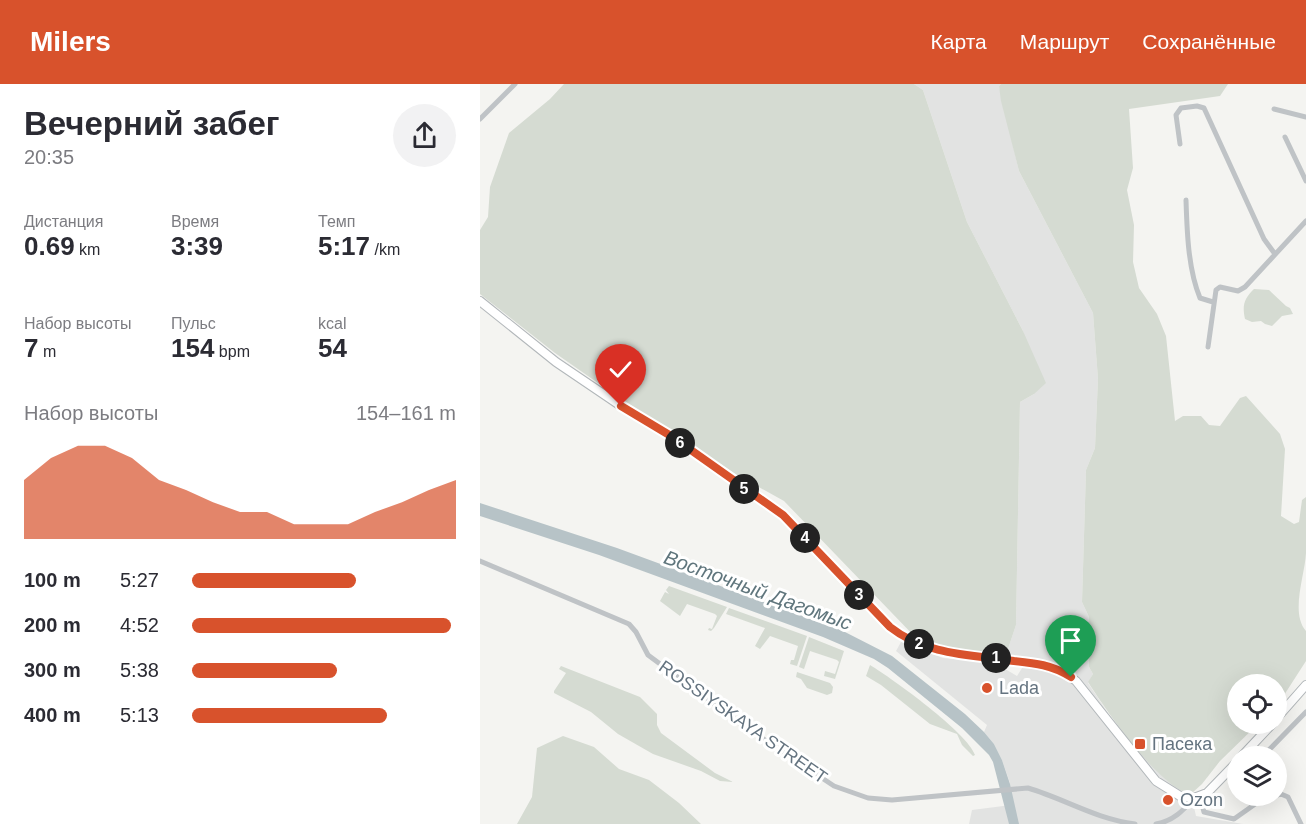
<!DOCTYPE html>
<html lang="ru">
<head>
<meta charset="utf-8">
<style>
	body { margin:0; font-family:Arial,sans-serif; background:#f2f2f3; color:#2b2b33; height:100vh; display:flex; flex-direction:column; font-size:22px; white-space:nowrap }
	* { box-sizing:border-box; margin:0 }
	p { font-size:20px; color:#7c7c81 }
	.icon { flex:none; width:33px; height:33px; fill:none; stroke:currentColor; stroke-width:2; stroke-linecap:round; stroke-linejoin:round }
	.map { position:relative; flex:1; overflow:hidden }
	.drawer { display:flex; flex-direction:column; background:#fff; width:480px }
	.drawer>* { flex:none }
	.buttons { position:absolute; left:747px; top:590px; display:grid; gap:12px }
	.buttons a { display:grid; place-items:center; width:60px; height:60px; border-radius:50%; background:#fff; box-shadow:0 6px 24px #0002; font-size:30px }
	.pin { position:absolute; display:grid; place-items:center; width:51px; height:51px; color:#fff; margin:-62px -26px; border-radius:50% 50% 50% 0; rotate:-45deg; box-shadow:0 0 6px #0007 }
	.pin .icon { rotate:45deg }
	.km { position:absolute; width:30px; height:30px; margin:-15px; border-radius:50%; background:#222; color:#fff; font-size:16px; line-height:30px; text-align:center }
	.round { display:grid; place-items:center; flex:none; width:63px; height:63px; border-radius:32px; background:#f2f2f3 }
	.head { display:flex; align-items:center; justify-content:space-between; height:102px; padding:0 24px }
	h1 { font-size:33px; font-weight:800; line-height:45px }
	.stats { display:grid; grid-template-columns:repeat(3,1fr); gap:9px; height:102px; padding:6px 24px }
	.stats div { display:grid; align-content:center }
	.stats b { font-size:26px; font-weight:800 }
	.stats small { font-size:16px; font-weight:400 }
	.stats p { font-size:16px }
	.chart { height:168px; padding:12px 24px }
	.chart p { display:flex; justify-content:space-between }
	.chart svg { width:100%; height:108px; margin-top:6px; fill:#d8522c; opacity:.7 }
	ul { padding:0 24px; list-style:none; font-size:20px }
	li { display:grid; grid-template-columns:96px 72px 1fr; align-items:center; height:45px }
	li i { height:15px; border-radius:8px; background:#d8522c }
	header { display:flex; align-items:center; gap:36px; box-sizing:border-box; height:84px; padding:0 30px; background:#d8522c; color:#fff }
	header strong { font-size:28px }
	nav { display:flex; gap:33px; margin-inline-start:auto; font-size:21px }
	main { display:flex; flex:1; min-height:0 }
	.map>svg:first-child { display:block }
</style>
</head>
<body>
<header>
<strong>Milers</strong>
<nav><a>Карта</a><a>Маршрут</a><a>Сохранённые</a></nav>
</header>
<main>
<section class="drawer">
<div class="head"><div><h1>Вечерний забег</h1><p>20:35</p></div><a class="round"><svg class="icon" aria-label="share" viewBox="0 0 24 24"><path d="M12 15V3M7 8l5-5 5 5M5 13v7h14v-7"/></svg></a></div>
<div class="stats">
<div><p>Дистанция</p><b>0.69<small> km</small></b></div>
<div><p>Время</p><b>3:39</b></div>
<div><p>Темп</p><b>5:17<small> /km</small></b></div>
</div>
<div class="stats">
<div><p>Набор высоты</p><b>7<small> m</small></b></div>
<div><p>Пульс</p><b>154<small> bpm</small></b></div>
<div><p>kcal</p><b>54</b></div>
</div>
<div class="chart"><p><span>Набор высоты</span>154–161 m</p>
<svg viewBox="0 0 160 44" preserveAspectRatio="none"><path d="M0 44V20L10 11L20 6L30 6L40 11L50 20L60 24L70 29L80 33L90 33L100 38L110 38L120 38L130 33L140 29L150 24L160 20V44z"/></svg>
</div>
<ul>
<li><b>100 m</b>5:27<i style="width:62%"></i></li>
<li><b>200 m</b>4:52<i style="width:98%"></i></li>
<li><b>300 m</b>5:38<i style="width:55%"></i></li>
<li><b>400 m</b>5:13<i style="width:74%"></i></li>
</ul>
</section>
<div class="map">
<svg width="826" height="740" viewBox="0 0 826 740">
	<rect width="100%" height="100%" fill="#f4f4f1"/>
	<path fill="#e2e3e2" d="M434 0H521L519 2 539 87 613 229 618 295 615 364 606 386 602 518 609 533V583L613 590 608 599 632 635 672 681 689 698 707 710H711L716 732 763 740H489L492 726 531 721 530 699 522 676 514 660 504 648 507 641 416 567 421 558 463 574 515 579 537 592 544 581 526 571 536 541 540 318 554 310 543 247 487 138 443 6Z"/>
	<path fill="#d5dbd2" d="M84 0H434L443 6 487 138 543 247 566 299 554 310 540 318 536 541 526 571 465 565 437 555 304 417 257 391 138 313 75 269 0 210V146L8 133 10 103 29 49 70 15Z
		M521 0H748L740 12 649 25 653 84 647 106 654 141 653 178 659 204 677 230 686 252 695 337 703 332H721L729 341 740 342 760 314 766 312 800 350 805 365 801 432 814 440 819 438 822 416 826 413C826 432 826 451 826 469 825 491 810 529 826 547V577L797 622 796 600H758V639H779L740 677 722 700 711 710C680 705 625 625 608 598L613 590 609 583V533L602 518 606 386 615 364 618 295 613 229 539 87 521 17 519 2Z
		M774 205 789 206 806 222 810 224 813 230 802 232 792 242 785 240 781 237 772 238 765 235C762 221 764 215 774 205Z
		M189 502 247 523 234 544 231 547 228 546 229 544 232 545 237 532 235 530 207 520 200 532 180 517 185 508 189 510 186 506Z
		M249 524 327 552 317 582 310 580 311 576H314L318 562 290 552 280 565 275 562 285 544 246 530Z
		M329 553 364 567 355 595 344 592 345 587 355 590 359 578 357 576 330 567 324 585 319 583Z
		M390 581C413 595 488 649 495 671L493 672 482 661 477 650 450 640 401 601 386 592Z
		M81 582 160 613 177 630V641L181 649 235 689 253 698 240 697 221 687 173 670 138 650 111 628 74 609V607L86 589 79 585Z
		M317 588 350 599 353 603 352 609 347 611 327 604 321 595 316 593Z
		M83 652 114 663 139 685 169 696 199 719 221 740H37L52 713 57 664Z"/>
	<path fill="#b7c3c7" d="M0 419 137 464 363 547 412 572 485 630 504 648 514 660 522 676 530 700 539 740H529L513 678 509 671 482 644 408 584 394 575 343 553 119 471 0 432Z"/>
	<g fill="none" stroke-linecap="round" stroke-linejoin="round">
		<defs>
			<path id="secondary" d="M0 217 76 278 141 322 191 352 303 431 410 543C446 571 491 571 535 577 557 579 578 582 596 597L676 697 700 712 714 714 727 709 758 677
				M796 635 826 601
				M762 672 793 639"/>
		</defs>
		<use href="#secondary" stroke="#b2b7ba" stroke-width="10"/>
		<path stroke="#bfc3c6" stroke-width="5" d="M794 25 826 33
			M0 35 35 0
			M805 53 826 97
			M700 60 696 31 701 24 717 22 724 24 784 155 795 170
			M706 116C707 147 708 185 720 214L733 218
			M728 263 736 206 740 203 758 207 765 203 826 137
			M0 477 149 540 156 548 168 571 261 640 354 702 388 714 412 716 548 704C585 715 616 735 655 740
			M783 672 826 628
			M720 713 724 728 754 735 778 718 777 711
			M778 718 801 710 808 713 821 740
			M676 740C693 737 703 727 714 714"/>
		<use href="#secondary" stroke="#fff" stroke-width="8"/>
	</g>
	<g fill="none" stroke-linecap="round" stroke-linejoin="round">
		<defs>
			<path id="route" d="M141 322 191 352 303 431 410 543C445 571 491 571 534 577 554 579 573 581 591 593"/>
		</defs>
		<use href="#route" stroke="#fff" stroke-width="12"/>
		<use href="#route" stroke="#d8522c" stroke-width="8"/>
	</g>
	<g fill="#d8522c" stroke="#fff" stroke-width="2">
		<circle cx="507" cy="604" r="6"/>
		<rect x="654" y="654" width="12" height="12" rx="3"/>
		<circle cx="688" cy="716" r="6"/>
	</g>
	<g text-anchor="middle" dominant-baseline="central" stroke-width="6" stroke-linejoin="round" paint-order="stroke">
		<g font-size="18" fill="#657480" stroke="#fff" text-anchor="start">
			<text x="519" y="604">Lada</text>
			<text x="672" y="660">Пасека</text>
			<text x="700" y="716">Ozon</text>
		</g>
		<g font-size="18" fill="#657480" stroke="#fff">
			<text transform="translate(263 638) rotate(35)">ROSSIYSKAYA STREET</text>
		</g>
		<g font-size="20" font-style="italic" fill="#60767d" stroke="#fff">
			<text transform="translate(278 506) rotate(20)">Восточный Дагомыс</text>
		</g>
	</g>
</svg>
<div class="buttons">
<a><svg class="icon" aria-label="locate" viewBox="0 0 24 24"><circle cx="12" cy="12" r="6"/><path d="M12 2v4M12 18v4M2 12h4M18 12h4"/></svg></a>
<a><svg class="icon" aria-label="layers" viewBox="0 0 24 24"><path d="M12 4l9 5-9 5-9-5zM3 14l9 5 9-5"/></svg></a>
</div>
<div class="pin" style="left:591px;top:593px;background:#1e9e55"><svg class="icon" aria-label="arrive" viewBox="0 0 24 24"><path d="M6 21V4h12l-3 4 3 4H6"/></svg></div>
<div class="pin" style="left:141px;top:322px;background:#d93025"><svg class="icon" aria-label="check" viewBox="0 0 24 24"><path d="M5 12l5 5 9-10"/></svg></div>
<b class="km" style="left:516px;top:574px">1</b>
<b class="km" style="left:439px;top:560px">2</b>
<b class="km" style="left:379px;top:511px">3</b>
<b class="km" style="left:325px;top:454px">4</b>
<b class="km" style="left:264px;top:405px">5</b>
<b class="km" style="left:200px;top:359px">6</b>
</div>
</main>
</body>
</html>
